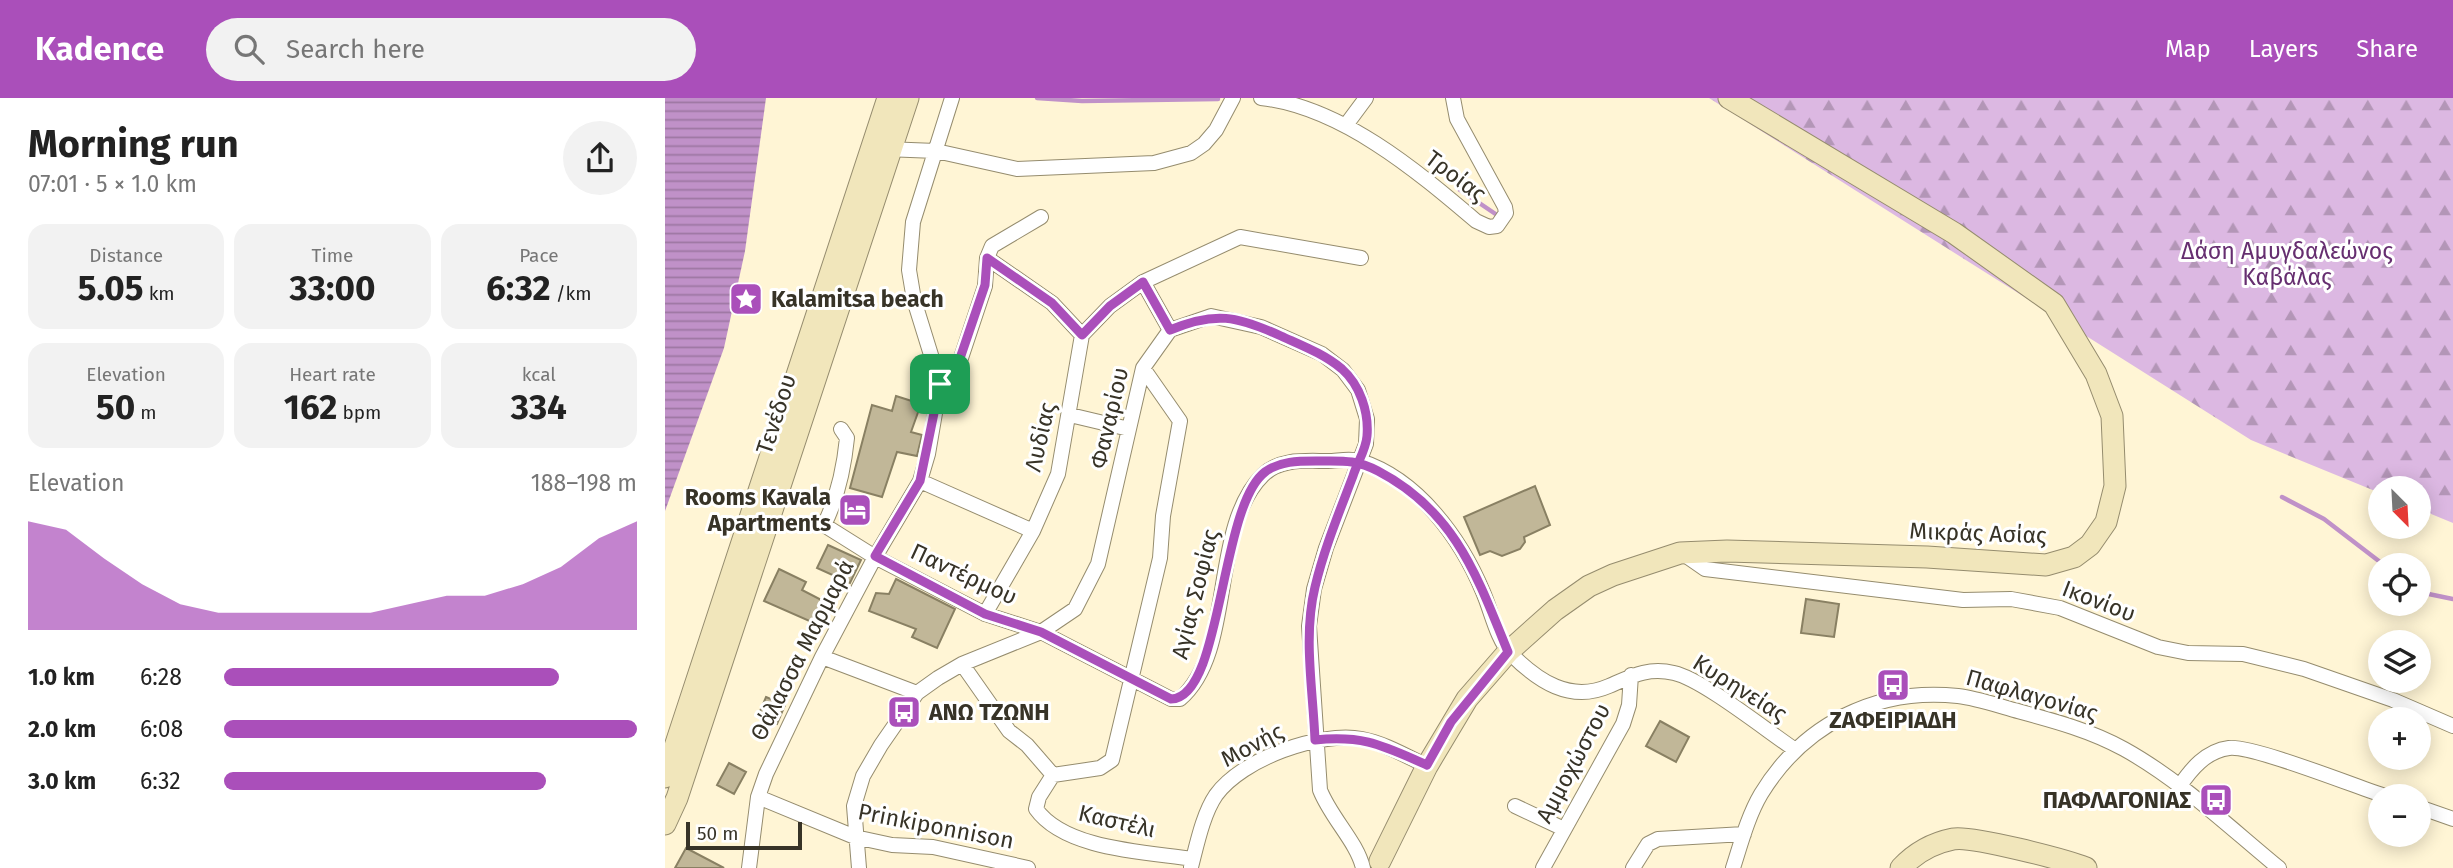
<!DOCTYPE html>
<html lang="en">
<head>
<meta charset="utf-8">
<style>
	body { margin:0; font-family:"Fira Sans",sans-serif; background:#f2f2f2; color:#222; height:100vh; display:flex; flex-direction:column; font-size:26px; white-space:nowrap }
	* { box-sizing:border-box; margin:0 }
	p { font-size:23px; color:#767676 }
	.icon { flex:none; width:38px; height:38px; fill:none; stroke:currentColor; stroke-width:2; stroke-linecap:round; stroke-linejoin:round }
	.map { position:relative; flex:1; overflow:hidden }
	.sheet { display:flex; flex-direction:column; background:#fff; width:665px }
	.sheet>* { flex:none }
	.needle { width:46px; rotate:156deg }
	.tools { position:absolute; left:1703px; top:378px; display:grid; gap:14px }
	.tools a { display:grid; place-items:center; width:63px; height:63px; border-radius:50%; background:#fff; box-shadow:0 4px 18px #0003; font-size:35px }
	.scale { position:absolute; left:21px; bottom:18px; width:116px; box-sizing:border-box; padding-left:7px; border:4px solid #373327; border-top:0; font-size:19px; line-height:24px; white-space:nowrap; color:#373327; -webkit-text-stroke:5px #fff; paint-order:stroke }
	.pin { position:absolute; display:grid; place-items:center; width:60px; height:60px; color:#fff; margin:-30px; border-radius:14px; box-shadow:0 4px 10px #0006 }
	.round { display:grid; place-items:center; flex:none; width:74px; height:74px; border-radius:37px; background:#f2f2f2 }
	.summary { display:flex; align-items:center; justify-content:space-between; height:119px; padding:0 28px }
	h1 { font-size:38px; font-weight:700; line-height:52px }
	.metrics { display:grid; grid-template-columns:repeat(3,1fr); gap:10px; height:119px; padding:7px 28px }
	.metrics div { display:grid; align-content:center; border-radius:18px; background:#f2f2f2; text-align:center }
	.metrics b { font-size:35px; font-weight:700 }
	.metrics small { font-size:19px; font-weight:400 }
	.metrics p { font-size:19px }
	.chart { height:196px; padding:14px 28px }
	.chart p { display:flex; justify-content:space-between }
	.chart svg { width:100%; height:126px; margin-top:7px; fill:#aa4fba; opacity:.7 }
	ul { padding:0 28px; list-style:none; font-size:23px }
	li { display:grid; grid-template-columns:112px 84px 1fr; align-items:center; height:52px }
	li i { height:18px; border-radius:9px; background:#aa4fba }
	header { display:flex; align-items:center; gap:42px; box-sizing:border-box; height:98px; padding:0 35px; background:#aa4fba; color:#fff }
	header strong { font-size:33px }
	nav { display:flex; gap:38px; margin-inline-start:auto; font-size:24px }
	.search { width:490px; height:63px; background:#f2f2f2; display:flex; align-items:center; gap:18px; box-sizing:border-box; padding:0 24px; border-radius:38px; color:#767676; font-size:26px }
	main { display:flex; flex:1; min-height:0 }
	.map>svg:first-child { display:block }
</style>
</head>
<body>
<header>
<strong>Kadence</strong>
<div class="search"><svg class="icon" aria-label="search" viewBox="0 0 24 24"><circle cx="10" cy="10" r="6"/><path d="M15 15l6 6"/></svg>Search here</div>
<nav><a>Map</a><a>Layers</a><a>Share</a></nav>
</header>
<main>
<section class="sheet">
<div class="summary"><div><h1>Morning run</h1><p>07:01 · 5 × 1.0 km</p></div><a class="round"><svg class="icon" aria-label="share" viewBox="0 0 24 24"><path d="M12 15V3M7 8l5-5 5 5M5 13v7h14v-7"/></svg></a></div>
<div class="metrics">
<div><p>Distance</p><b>5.05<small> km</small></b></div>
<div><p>Time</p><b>33:00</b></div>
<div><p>Pace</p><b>6:32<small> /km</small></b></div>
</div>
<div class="metrics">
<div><p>Elevation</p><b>50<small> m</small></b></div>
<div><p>Heart rate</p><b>162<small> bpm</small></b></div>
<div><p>kcal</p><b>334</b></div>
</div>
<div class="chart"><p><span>Elevation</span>188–198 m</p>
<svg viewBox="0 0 160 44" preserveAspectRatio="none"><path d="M0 44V6L10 9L20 19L30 28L40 35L50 38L60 38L70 38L80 38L90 38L100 35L110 32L120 32L130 28L140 22L150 12L160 6V44z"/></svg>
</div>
<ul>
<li><b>1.0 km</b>6:28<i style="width:81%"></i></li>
<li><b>2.0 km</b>6:08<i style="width:100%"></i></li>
<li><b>3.0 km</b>6:32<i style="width:78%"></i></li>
</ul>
</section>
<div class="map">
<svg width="1788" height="770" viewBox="0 0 1788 770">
	<defs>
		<pattern id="forest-firs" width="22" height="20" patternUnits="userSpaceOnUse" patternTransform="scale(1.75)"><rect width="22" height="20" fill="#dcb8e2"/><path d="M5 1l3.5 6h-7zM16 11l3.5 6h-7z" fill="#b396b7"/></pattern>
		<pattern id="water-rules" width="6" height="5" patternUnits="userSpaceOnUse" patternTransform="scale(1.75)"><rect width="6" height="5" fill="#c091c8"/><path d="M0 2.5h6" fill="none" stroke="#9d77a2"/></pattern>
	</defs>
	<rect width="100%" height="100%" fill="#fff5d5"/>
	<path fill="url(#forest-firs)" d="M1044 0H1788V425L1754 411V390H1715V395L1586 342Z"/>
	<path fill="url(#water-rules)" d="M0 0H101L80 153 59 250 0 413Z"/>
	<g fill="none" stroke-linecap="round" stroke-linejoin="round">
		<path stroke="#c091c8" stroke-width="4.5" d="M372 0 417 3 553 1
			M795 92 832 117
			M1617 399 1659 421 1719 467
			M1754 494 1788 501"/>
	</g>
	<path fill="#c1b798" stroke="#898063" stroke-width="2" d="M231 298 256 306 246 334 257 337 252 358 232 354 217 399 185 390 207 307 227 313Z
		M870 388 885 427 859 439 860 444 855 451 837 458 825 453 815 457 799 419Z
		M163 447 196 462 185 485 152 470Z
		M114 471 141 484 137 492 168 508 158 529 99 503Z
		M231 481 290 511 272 550 247 539 251 531 204 513 211 495 224 496Z
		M1141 501 1174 506 1169 539 1136 535Z
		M101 599 120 607 112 626 93 618Z
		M995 623 1024 639 1011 664 981 648Z
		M64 665 81 674 69 696 52 687Z
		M21 750 59 770H10Z"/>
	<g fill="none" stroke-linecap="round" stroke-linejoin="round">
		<defs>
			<path id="street" d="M596 0C676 9 751 72 811 123L824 129 832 128 841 115 840 109 792 21 788 0
				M681 27 701 0
				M220 51 271 53 352 71 489 65 526 55 539 46 551 32 568 0
				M322 160 387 205 417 237
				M478 184 505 232
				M275 286 291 275 320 188 322 160 327 148 376 119
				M405 317 464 331
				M176 331 182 340C179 370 172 401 159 427L210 459 320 516 376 534 506 601H515C571 553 544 430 598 377 615 360 641 363 663 363 672 363 685 360 695 363 753 381 796 441 818 494 826 512 832 542 846 556 873 583 905 605 944 588 967 578 983 569 1009 575 1037 581 1102 633 1129 651
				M255 383 368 433
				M1017 455 1040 471 1298 502 1346 501 1395 510 1493 549 1523 555 1578 556 1639 571 1728 602 1788 628
				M320 516 368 433 393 376 417 237 445 208 478 184 575 139 696 160
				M157 559 252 595
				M297 566 344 633 362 647 388 677 374 699 371 711C400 752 482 754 528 761
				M388 677 435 670 447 662 495 460 498 418 515 323 478 270
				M1514 689C1526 671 1541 653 1564 650 1587 647 1692 689 1720 698
				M93 699 190 739 227 747 268 749 363 770
				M850 708 899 731
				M1754 709 1788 721
				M526 769C532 746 538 716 551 697 577 661 654 633 697 641 719 645 741 658 762 668
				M84 770 93 699 101 676 157 559 210 459 255 383 263 356 275 286 249 202 244 172 248 124 287 0
				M194 770 189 708 198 678 216 647 252 595 273 580 297 566 376 534 410 511 433 466 478 270 505 232 546 218 596 229 657 256 678 272 693 292 702 321 701 346 661 450 649 491 644 528 655 692C666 720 692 744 698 770
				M878 770 958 626 964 607 966 577
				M968 770 983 746 993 741 1079 736
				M1068 770C1076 745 1083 718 1096 696 1138 627 1211 589 1293 598 1311 600 1331 607 1349 612 1386 622 1425 632 1459 651 1515 682 1564 729 1614 770"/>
			<path id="secondary" d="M0 679 223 0
				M0 726 12 700 243 0
				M715 763 762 668 802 601 843 554 890 512 924 488 948 477 1015 455 1062 453 1262 459 1381 467 1409 459 1425 447 1441 424 1450 388 1447 318 1431 276 1389 206 1289 135 1064 0
				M1236 770C1250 755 1268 745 1288 741 1305 737 1401 762 1421 770"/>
		</defs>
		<use href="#street" stroke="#958c6e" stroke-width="16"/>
		<use href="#secondary" stroke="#958c6e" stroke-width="23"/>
		<use href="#street" stroke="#fff" stroke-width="14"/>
		<use href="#secondary" stroke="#f1e6bb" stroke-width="21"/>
	</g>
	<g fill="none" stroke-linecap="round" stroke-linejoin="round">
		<defs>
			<path id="route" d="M275 286 290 275 320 187 322 160 387 205 417 237 445 208 478 184 505 232C550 213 572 218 616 238 638 248 659 256 677 271 695 287 704 314 702 338 701 352 692 365 688 378 674 415 659 451 650 489 638 538 648 592 650 642 700 637 718 648 762 667L786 624 843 554C812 478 790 413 713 373 690 361 677 363 651 363 633 363 615 363 600 374 554 409 558 600 506 601L376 534 320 516 210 458 255 383 275 286"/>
		</defs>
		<use href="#route" stroke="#fff" stroke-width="14"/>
		<use href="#route" stroke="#aa4fba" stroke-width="9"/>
	</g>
	<defs>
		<symbol id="sight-square" viewBox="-11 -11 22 22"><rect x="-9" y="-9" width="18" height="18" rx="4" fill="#aa4fba" stroke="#fff"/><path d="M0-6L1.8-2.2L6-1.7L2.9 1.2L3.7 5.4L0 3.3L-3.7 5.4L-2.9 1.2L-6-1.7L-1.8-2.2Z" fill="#fff"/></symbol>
		<symbol id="hotel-square" viewBox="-11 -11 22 22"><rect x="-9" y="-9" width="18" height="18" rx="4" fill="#aa4fba" stroke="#fff"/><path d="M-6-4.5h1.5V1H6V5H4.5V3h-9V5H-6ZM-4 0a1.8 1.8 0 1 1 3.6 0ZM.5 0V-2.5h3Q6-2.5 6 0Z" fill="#fff"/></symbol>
		<symbol id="bus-square" viewBox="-11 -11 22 22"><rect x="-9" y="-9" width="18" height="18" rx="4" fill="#aa4fba" stroke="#fff"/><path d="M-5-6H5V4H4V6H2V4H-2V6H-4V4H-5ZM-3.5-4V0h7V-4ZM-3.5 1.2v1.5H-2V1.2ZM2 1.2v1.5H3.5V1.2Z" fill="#fff"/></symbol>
	</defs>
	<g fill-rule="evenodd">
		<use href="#sight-square" x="62" y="182" width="38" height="38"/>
		<use href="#hotel-square" x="171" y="393" width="38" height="38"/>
		<use href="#bus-square" x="1209" y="568" width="38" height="38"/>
		<use href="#bus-square" x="220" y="595" width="38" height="38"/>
		<use href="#bus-square" x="1532" y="683" width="38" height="38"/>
	</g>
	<g text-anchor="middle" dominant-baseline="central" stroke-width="6" stroke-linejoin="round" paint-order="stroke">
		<g font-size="23" fill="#373327" stroke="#fff">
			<text transform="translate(791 78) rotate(37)">Τροίας</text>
			<text transform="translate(111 316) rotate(-72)">Τενέδου</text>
			<text transform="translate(444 320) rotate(-77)">Φαναρίου</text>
			<text transform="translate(375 339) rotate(-77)">Λυδίας</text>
			<text transform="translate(1313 435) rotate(2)">Μικράς Ασίας</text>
			<text transform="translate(299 476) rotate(25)">Παντέρμου</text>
			<text transform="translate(530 496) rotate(-76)">Αγίας Σοφίας</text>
			<text transform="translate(1434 503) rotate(21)">Ικονίου</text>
			<text transform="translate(137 552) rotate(-63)">Θάλασσα Μαρμαρά</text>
			<text transform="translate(1075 590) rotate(32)">Κυρηνείας</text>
			<text transform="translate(1367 597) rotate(16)">Παφλαγονίας</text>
			<text transform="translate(587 647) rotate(-28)">Μονής</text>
			<text transform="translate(908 665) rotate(-62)">Αμμοχώστου</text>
			<text transform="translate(452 723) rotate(13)">Καστέλι</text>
			<text transform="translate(271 728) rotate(11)">Prinkiponnison</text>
		</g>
		<g font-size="23" fill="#662e70" stroke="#fff">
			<text x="1622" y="153">Δάση Αμυγδαλεώνος<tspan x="1622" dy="26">Καβάλας</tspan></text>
		</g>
		<g font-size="23" font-weight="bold" fill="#373327" stroke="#fff" text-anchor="start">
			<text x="106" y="201">Kalamitsa beach</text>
			<text x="166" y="399" text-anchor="end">Rooms Kavala<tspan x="166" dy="26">Apartments</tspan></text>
			<text x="264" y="614">ΑΝΩ ΤΖΩΝΗ</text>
			<text x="1228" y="622" text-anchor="middle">ΖΑΦΕΙΡΙΑΔΗ</text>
			<text x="1526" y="702" text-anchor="end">ΠΑΦΛΑΓΟΝΙΑΣ</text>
		</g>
	</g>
</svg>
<div class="tools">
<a><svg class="needle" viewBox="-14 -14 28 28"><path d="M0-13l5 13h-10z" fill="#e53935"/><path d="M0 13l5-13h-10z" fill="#767676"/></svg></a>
<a><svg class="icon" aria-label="locate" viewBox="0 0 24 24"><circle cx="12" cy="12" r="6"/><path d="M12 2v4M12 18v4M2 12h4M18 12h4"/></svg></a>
<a><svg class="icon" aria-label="layers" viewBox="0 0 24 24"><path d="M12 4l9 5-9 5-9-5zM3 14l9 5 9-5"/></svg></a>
<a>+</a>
<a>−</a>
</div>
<div class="scale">50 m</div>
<div class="pin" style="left:275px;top:286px;background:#1e9e55"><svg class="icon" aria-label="arrive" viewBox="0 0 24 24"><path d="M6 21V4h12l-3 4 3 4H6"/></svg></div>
</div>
</main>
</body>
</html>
